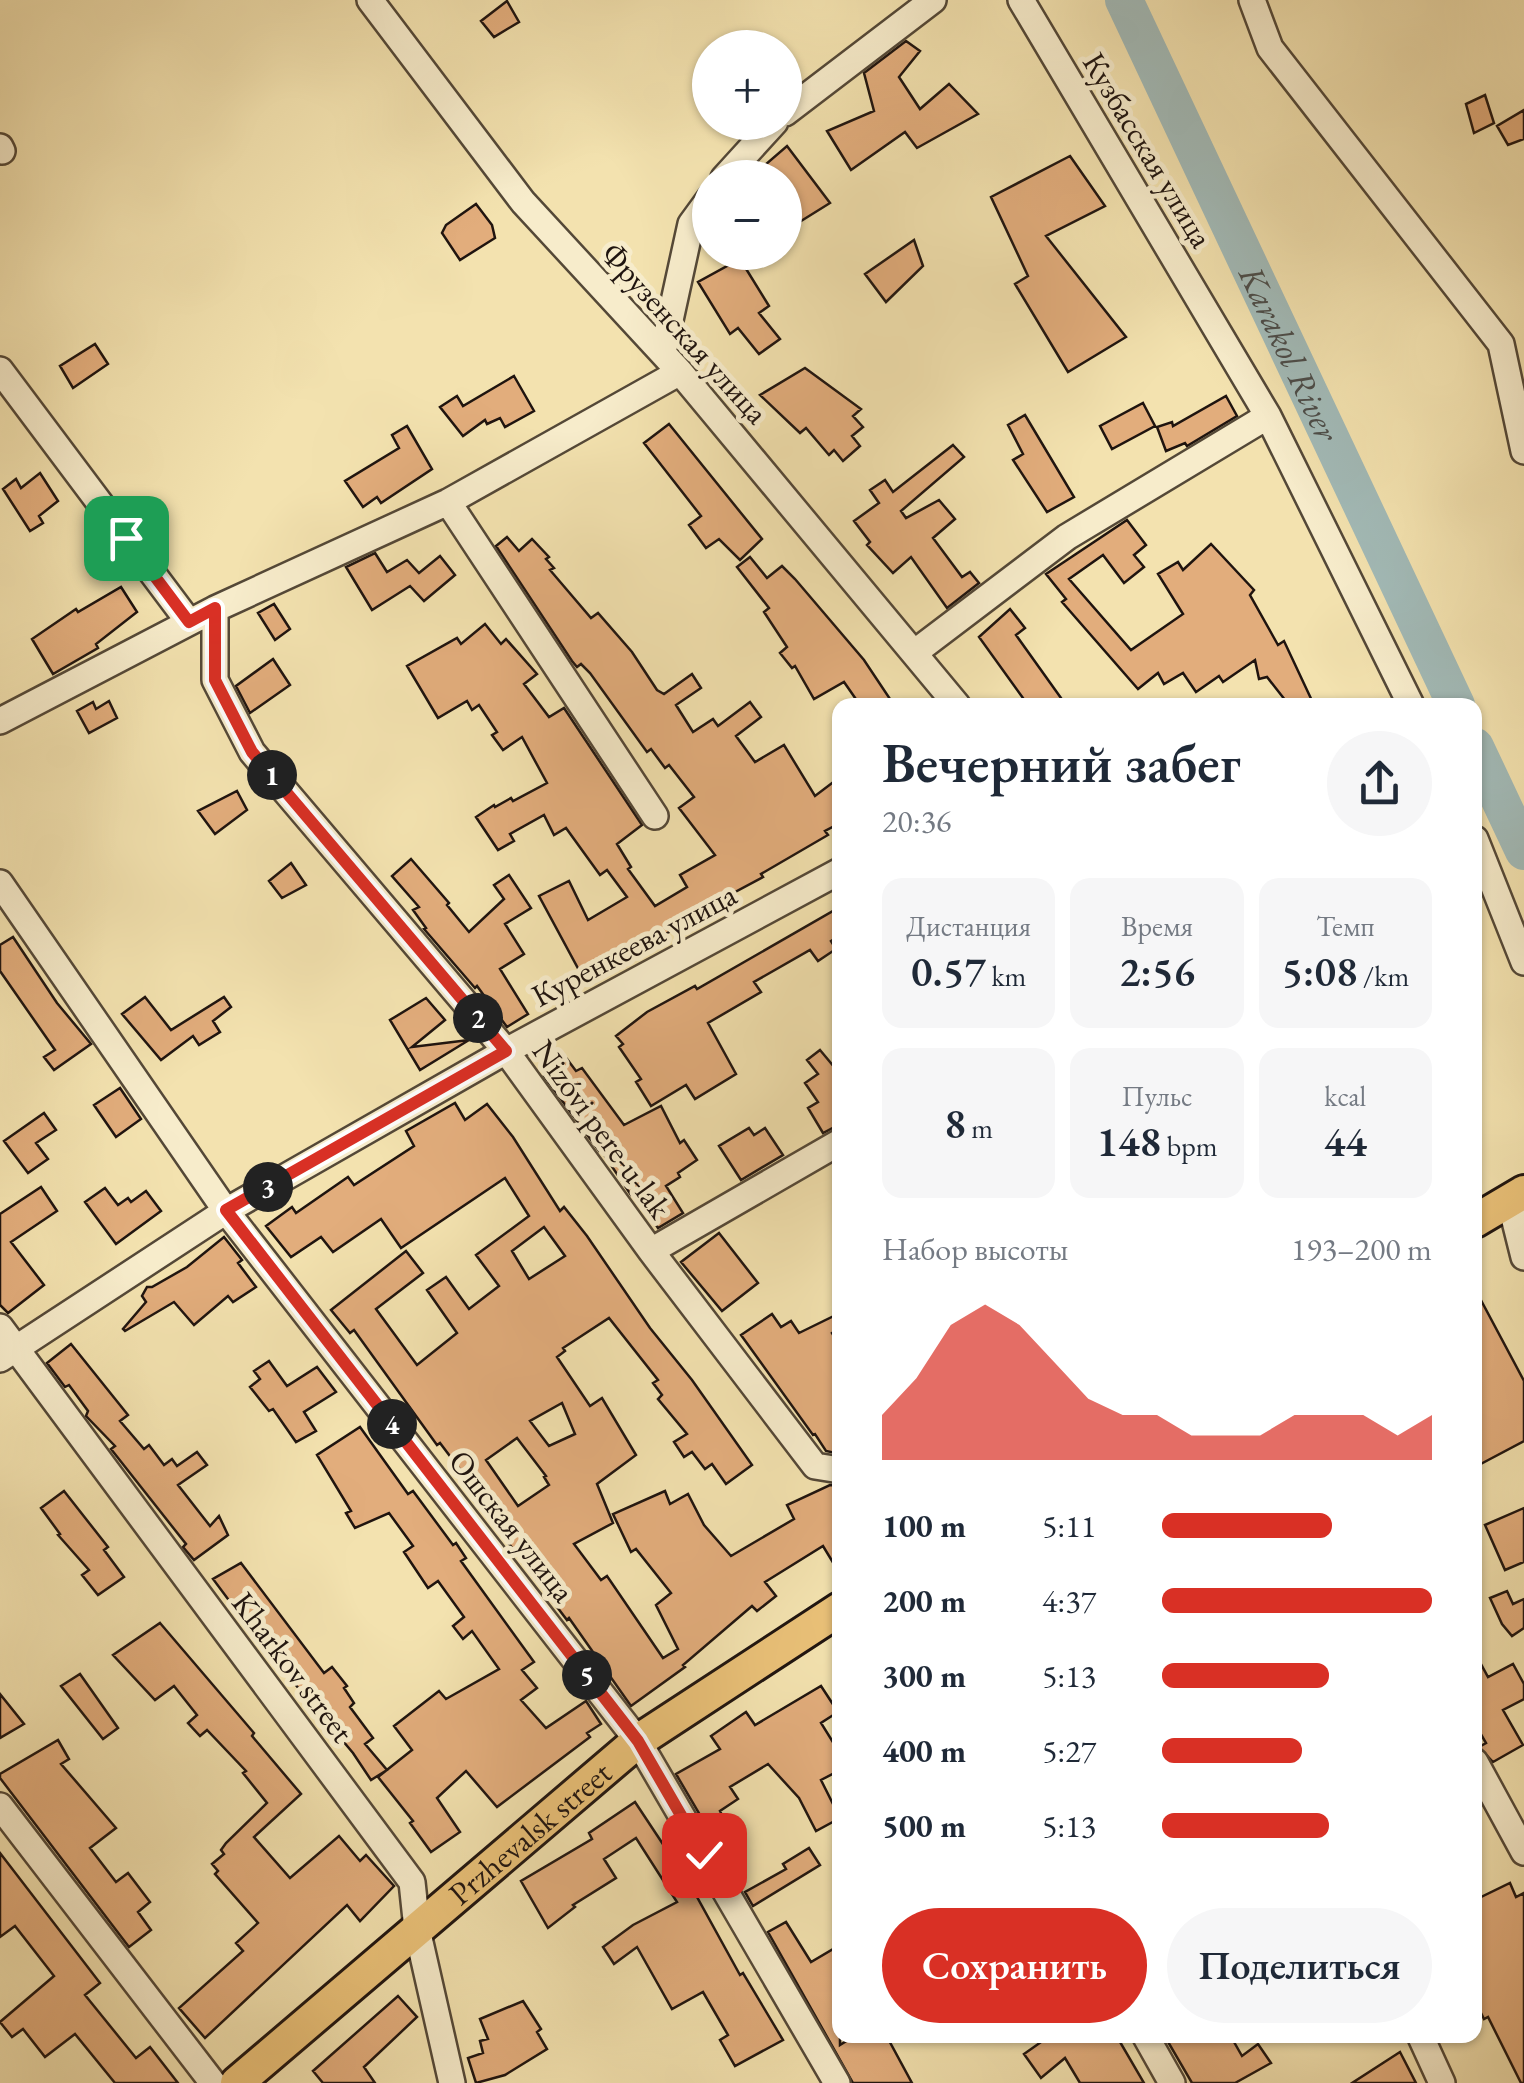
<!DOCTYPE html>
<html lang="ru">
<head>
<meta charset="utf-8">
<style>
	body { margin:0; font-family:"EB Garamond",serif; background:#f6f6f7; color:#1f2937; height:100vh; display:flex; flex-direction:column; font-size:38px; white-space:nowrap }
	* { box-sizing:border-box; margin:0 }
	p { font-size:32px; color:#747a83 }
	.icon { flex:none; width:55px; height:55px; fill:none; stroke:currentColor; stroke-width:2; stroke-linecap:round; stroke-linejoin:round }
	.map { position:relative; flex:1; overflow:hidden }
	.details { position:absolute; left:832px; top:698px; width:650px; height:1345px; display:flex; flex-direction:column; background:#fff; border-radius:20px; box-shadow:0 2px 8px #0004 }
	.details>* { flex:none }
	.controls { position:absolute; left:692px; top:30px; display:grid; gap:20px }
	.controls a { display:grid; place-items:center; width:110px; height:110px; border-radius:50%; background:#fff; box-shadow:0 2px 8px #0004; font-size:50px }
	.pin { position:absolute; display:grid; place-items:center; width:85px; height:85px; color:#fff; margin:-42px; border-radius:20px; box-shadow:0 5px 15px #0006 }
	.km { position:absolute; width:50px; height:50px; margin:-25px; border-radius:50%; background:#222; color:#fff; font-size:28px; line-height:50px; text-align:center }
	.round { display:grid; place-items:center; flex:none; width:105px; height:105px; border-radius:52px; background:#f6f6f7 }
	.summary { display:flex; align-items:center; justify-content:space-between; height:170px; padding:0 50px }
	h1 { font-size:55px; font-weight:600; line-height:75px }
	.metrics { display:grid; grid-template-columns:repeat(3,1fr); gap:15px; height:170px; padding:10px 50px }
	.metrics div { display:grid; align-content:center; border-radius:20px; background:#f6f6f7; text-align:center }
	.metrics b { font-size:42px; font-weight:600 }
	.metrics small { font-size:28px; font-weight:400 }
	.metrics p { font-size:28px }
	.chart { height:280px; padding:20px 50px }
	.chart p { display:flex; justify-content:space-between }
	.chart svg { width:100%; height:180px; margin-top:10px; fill:#d93025; opacity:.7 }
	.primary-button { display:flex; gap:20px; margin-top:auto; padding:20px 50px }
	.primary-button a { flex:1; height:115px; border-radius:60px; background:#d93025; color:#fff; font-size:40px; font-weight:600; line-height:115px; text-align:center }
	.primary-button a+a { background:#f6f6f7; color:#1f2937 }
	ul { padding:0 50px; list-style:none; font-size:32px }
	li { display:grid; grid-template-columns:160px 120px 1fr; align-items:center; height:75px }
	li i { height:25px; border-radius:12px; background:#d93025 }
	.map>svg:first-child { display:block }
</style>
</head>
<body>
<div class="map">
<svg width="1524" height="2083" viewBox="0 0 1524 2083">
	<rect width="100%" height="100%" fill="#f3e2af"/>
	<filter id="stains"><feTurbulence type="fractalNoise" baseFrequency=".002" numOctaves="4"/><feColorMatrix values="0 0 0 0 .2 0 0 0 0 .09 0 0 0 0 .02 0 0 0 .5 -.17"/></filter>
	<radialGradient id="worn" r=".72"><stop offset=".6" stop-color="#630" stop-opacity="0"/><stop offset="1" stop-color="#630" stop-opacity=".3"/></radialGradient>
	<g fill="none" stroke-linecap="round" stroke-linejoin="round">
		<g stroke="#a2bab7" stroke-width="38">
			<path id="s1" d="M1124 0 1456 705"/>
			<path d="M1475 747 1524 851"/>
		</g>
	</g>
	<path fill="#e2ad7c" stroke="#1f140f" stroke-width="2.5" fill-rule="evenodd" d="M507 1 519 22 494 37 481 21Z
		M906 41 920 51 899 77 920 109 949 84 978 114 917 148 905 132 851 170 827 131 874 111 864 73Z
		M1485 95 1494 123 1474 133 1466 104Z
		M1524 110V139L1508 145 1497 126Z
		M787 146 830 203 785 231V178H750Z
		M1070 156 1105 206 1046 236 1126 337 1068 372 1015 284 1028 276 991 197Z
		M476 204 492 225 495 238 460 260 442 233 446 225Z
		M914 240 923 266 886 302 865 274Z
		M740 259 769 306 759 313 780 339 759 354 738 328 730 334 698 282Z
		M95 344 108 364 73 388 60 366Z
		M805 368 861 409 853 416 863 427 852 436 860 446 843 461 834 450 829 455 806 428 800 433 760 395Z
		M514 376 534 411 505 427 500 418 487 424 485 420 463 436 440 407 457 396 463 406Z
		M1226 396 1237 416 1187 446 1185 443 1166 451 1157 427 1172 422 1173 426Z
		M1143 403 1155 426 1112 449 1100 426Z
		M1025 415 1074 497 1047 512 1013 460 1023 454 1008 425Z
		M669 424 762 539 740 560 719 539 706 548 689 525 701 516 644 443Z
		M407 426 432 469 381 503 377 497 363 507 345 481 399 448 392 435Z
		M953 445 964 457 901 511 906 518 939 500 955 519 933 538 962 577 970 572 979 583 947 608 911 557 893 573 867 545 870 542 854 521 879 503 870 490 885 480 893 492Z
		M40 473 58 501 39 516 43 523 30 531 3 489 16 479 21 488Z
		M1127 520 1146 545 1134 555 1144 567 1124 583 1103 555 1069 579 1131 650 1183 614 1158 574 1178 562 1183 570 1211 544 1254 590 1250 595 1278 645 1284 641 1314 705H1289L1267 677 1259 679 1255 660 1223 682 1219 676 1196 692 1183 673 1164 684 1158 673 1138 689 1062 602 1066 599 1046 574Z
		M507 537 519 551 532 539 549 557 546 559 554 568 550 570 591 618 598 613 632 652 657 690 664 694 692 674 701 688 676 705 693 732 713 719 718 726 750 702 761 717 736 736 755 762 784 745 815 796 840 777V823L825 831 828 835 761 874 763 877 694 914 695 916 640 950 600 970 603 976 587 985 539 896 569 881 588 920 627 897 607 870 600 875 566 828 554 835 544 815 510 834 514 841 498 850 476 817 494 805 495 807 511 798 513 801 547 783 522 737 503 750 492 735 497 732 479 705 472 710 467 701 438 718 407 666 457 638 461 644 485 624 501 644 506 639 537 674 524 684 549 717 564 708 642 825 617 844 631 867 628 869 655 906 687 887 680 875 715 855 679 808 694 797 669 765 665 768 651 749 647 752 590 673 581 664 577 667 572 661 496 546Z
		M375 553 387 572 407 560 419 573 440 556 455 575 424 601 410 586 372 610 346 567Z
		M750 557 767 578 782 566 795 579 864 660 894 705H860L844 682 814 699 795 666 792 668 780 653 787 647 764 612 769 608 737 567Z
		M121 587 137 612 96 644 98 648 53 674 32 639 76 609 78 612Z
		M274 604 290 629 275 640 258 613Z
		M1010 609 1025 628 1016 635 1066 705H1028L979 637Z
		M273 659 290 685 250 713 236 686Z
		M109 701 117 718 89 733 77 711 93 702 96 709Z
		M237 791 247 810 215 834 198 811Z
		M411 859 449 903 447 905 469 932 504 899 494 885 509 875 531 908 505 924 524 954 500 969 528 1014 507 1027 477 986 475 988 424 929 426 928 413 910 419 907 392 876Z
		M291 863 306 885 282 898 269 881Z
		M840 907V935L831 941 836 949 818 961 810 950 754 982 761 992 708 1023 736 1074 695 1099 686 1085 651 1106 636 1082 641 1079 619 1047 623 1044 616 1036 647 1012 695 986 697 989Z
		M13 937 57 1003 91 1044 54 1070 44 1057 55 1050 0 971V945Z
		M145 997 171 1030 224 997 231 1007 213 1021 220 1032 199 1045 193 1036 161 1060 122 1014Z
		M426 998 445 1020 412 1047 469 1040 420 1070 390 1020Z
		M820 1050 840 1074V1124L823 1133 808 1108 818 1102 805 1083 818 1074 807 1060Z
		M567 1059 576 1071 582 1068 624 1125 661 1106 680 1143 684 1140 697 1160 678 1173 680 1177 666 1186 683 1213 658 1228 636 1193 631 1195 601 1150 599 1151 544 1076Z
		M120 1088 141 1119 116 1137 94 1105Z
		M455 1103 465 1120 487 1104 513 1137 560 1211 564 1207 587 1236 650 1328 692 1380 752 1465 726 1484 712 1464 705 1469 692 1452 684 1457 674 1442 687 1434 658 1399 662 1395 653 1383 658 1380 609 1318 563 1348 565 1351 557 1357 590 1406 602 1398 636 1455 597 1484 613 1523 574 1544 601 1580 607 1576 663 1658 678 1649 656 1605 671 1593 636 1549 631 1552 613 1514 665 1491 670 1504 688 1494 704 1525 731 1556 794 1519 787 1505 830 1485 840 1486V1574L823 1546 765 1582 776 1596 757 1611 752 1606 683 1665 685 1667 631 1706 569 1618 567 1620 481 1507 464 1483 468 1480 440 1443 437 1445 354 1330 350 1333 331 1310 406 1251 423 1273 376 1309 417 1365 457 1333 427 1290 446 1277 469 1309 499 1286 476 1255 529 1216 505 1178 401 1248 381 1219 333 1252 321 1237 291 1257 266 1226 292 1207 296 1213 348 1177 354 1185 414 1146 406 1131ZM544 1227 565 1256 529 1279 512 1251ZM562 1403 575 1434 549 1446 530 1421ZM517 1438 546 1476 544 1477 549 1485 518 1506 486 1460Z
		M44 1113 56 1130 36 1143 48 1159 28 1173 4 1141Z
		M749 1128 754 1135 765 1128 783 1155 741 1180 719 1146Z
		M41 1187 57 1211 11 1242 44 1285 8 1313 0 1305V1214Z
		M105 1188 118 1205 128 1198 131 1202 146 1191 161 1211 116 1244 85 1202Z
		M719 1233 758 1283 722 1311 681 1262Z
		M224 1237 242 1260 238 1263 256 1287 233 1302 228 1296 194 1325 174 1302 125 1331 123 1329 146 1302 142 1296 147 1287H152L187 1267Z
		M1475 1289 1524 1381V1441L1475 1467Z
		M840 1313V1327L832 1333 840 1346V1454L826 1451 815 1434 813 1435 741 1335 772 1314 781 1327 791 1321 799 1333Z
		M71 1344 128 1415 120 1421 144 1449 149 1445 164 1465 172 1459 177 1466 197 1452 207 1465 178 1485 210 1526 219 1516 228 1535 194 1560 183 1547 186 1544 111 1449 115 1446 86 1416 88 1411 69 1385 65 1387 47 1363Z
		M269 1361 287 1386 317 1367 336 1392 304 1412 316 1431 296 1442 273 1409 269 1411 250 1387 260 1379 254 1371Z
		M360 1427 408 1494 413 1491 453 1545 456 1543 466 1558 461 1561 534 1662 522 1670 537 1688 521 1700 546 1728 586 1701 601 1724 587 1733 590 1737 497 1807 466 1771 437 1798 460 1832 431 1852 410 1823 413 1821 378 1777 412 1750 394 1726 439 1691 446 1699 499 1669 472 1631 463 1639 453 1626 464 1617 438 1581 428 1588 404 1552 413 1546 389 1513 355 1528 346 1513 351 1511 317 1455Z
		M64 1491 108 1547 104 1550 124 1577 98 1595 82 1575 89 1570 58 1535 60 1534 41 1508Z
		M1524 1508V1562L1505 1570 1485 1525Z
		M241 1563 324 1673 332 1667 347 1686 344 1688 354 1703 350 1707 373 1738 365 1744 387 1770 371 1780 353 1753 263 1646 213 1579Z
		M1507 1591 1513 1604 1524 1599V1628L1512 1636 1502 1624 1490 1598Z
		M160 1623 254 1733 252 1736 301 1794 254 1837 290 1878 339 1836 360 1861 366 1855 394 1886 360 1921 347 1905 205 2038 179 2008 243 1951 236 1943 258 1923 215 1874 218 1871 212 1864 224 1854 221 1850 226 1843 267 1803 243 1773 246 1771 207 1730 200 1736 188 1723 197 1715 174 1686 155 1700 113 1655Z
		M1475 1653 1488 1677 1513 1664 1524 1684V1699L1503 1710 1523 1745 1493 1762 1479 1747 1486 1743 1475 1724Z
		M80 1674 118 1728 103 1739 61 1686Z
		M821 1686 838 1712 821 1723 836 1747 840 1770 821 1780 840 1818 816 1831 799 1798 768 1764 730 1787 738 1799 720 1811 723 1817 707 1827 676 1774 720 1749 711 1736 746 1712 755 1725Z
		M0 1694 24 1724 0 1738Z
		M58 1740 69 1759 61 1764 116 1828 90 1848 116 1882 128 1873 150 1902 138 1912 151 1930 129 1947 0 1778V1774Z
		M635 1802 692 1888 740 1975 743 1973 783 2040 735 2066 720 2040 728 2035 703 1992 672 2009 637 1947 614 1964 603 1947 633 1925 677 1902 636 1838 604 1859 616 1878 573 1905 575 1907 548 1928 521 1881 592 1839 589 1833Z
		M809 1848 820 1865 753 1906 745 1892 786 1869 783 1864Z
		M0 1853 100 1983 85 1995 136 2058 150 2047 178 2083H115L75 2034 45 2057 23 2029 12 2037 0 2022 54 1976 15 1926 0 1937Z
		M1510 1883 1516 1897 1524 1893V2083H1521L1488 2017 1484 2019 1475 2001V1900Z
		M786 1922 811 1962 840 1945V2045L856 2035H886L912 2083H853L768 1932Z
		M398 1996 417 2017 364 2067 375 2083H323L313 2071Z
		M523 2001 541 2029 537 2032 547 2049 505 2075 476 2083 468 2058 483 2053 480 2041 488 2039 480 2019Z
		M1051 2035H1116L1144 2083H1080L1065 2058 1041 2078 1024 2054Z
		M1164 2035H1230L1242 2056 1258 2044 1271 2063 1235 2083H1192Z
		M1400 2052 1416 2083H1352Z"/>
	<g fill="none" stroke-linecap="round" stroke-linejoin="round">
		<defs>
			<path id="minor" d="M370 0 523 202 680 372 957 705
				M1021 0 1268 416 1411 705
				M1252 0 1270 48 1501 344 1524 451
				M785 113 933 0
				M0 147 2 151
				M724 178 775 122
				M663 352 691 224 710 198
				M0 370 189 622
				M448 502 655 816
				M215 609V680L252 752 506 1051 651 1251 815 1466 840 1470
				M914 653 1067 537 1268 416
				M0 721 215 609 448 502 680 372
				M1475 839 1524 962
				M0 883 226 1211 638 1741 837 2083
				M1510 1201 1524 1257
				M651 1251 840 1142
				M0 1327 412 1882 417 1929 452 2083
				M0 1359 226 1211 506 1051 840 871
				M1475 1762 1524 1852
				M0 1806 213 2083
				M1145 2035 1172 2083
				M1420 2035 1442 2083"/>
			<g id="major">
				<path d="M1475 1221 1524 1192"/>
				<path id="s2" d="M237 2083 638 1741 840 1609"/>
			</g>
		</defs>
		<use href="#minor" stroke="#544837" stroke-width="30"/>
		<use href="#major" stroke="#1f140f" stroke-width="38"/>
		<use href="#minor" stroke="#f7eccb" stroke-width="25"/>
		<use href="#major" stroke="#eac178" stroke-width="32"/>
	</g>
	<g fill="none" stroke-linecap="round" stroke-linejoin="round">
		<defs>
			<path id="route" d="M126 538 189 622 215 608V680L252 752 506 1051 226 1210 638 1741 704 1855"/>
		</defs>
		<use href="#route" stroke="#fff" stroke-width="20"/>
		<use href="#route" stroke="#d93025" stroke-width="12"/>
	</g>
	<g text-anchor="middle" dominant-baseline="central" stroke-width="10" stroke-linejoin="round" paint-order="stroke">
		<g font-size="32" fill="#1f140f" stroke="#f7eccb">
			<text transform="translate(1148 150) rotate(59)">Кузбасская улица</text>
			<text transform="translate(685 333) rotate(48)">Фрузенская улица</text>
			<text transform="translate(634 945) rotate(-28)">Куренкеева улица</text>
			<text transform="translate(602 1129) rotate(54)">Nizóvi pere-u-lak</text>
			<text transform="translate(512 1526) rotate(52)">Ошская улица</text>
			<text transform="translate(293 1667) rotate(53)">Kharkov street</text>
			<text stroke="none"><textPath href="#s2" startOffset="385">Przhevalsk street</textPath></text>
		</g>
		<g font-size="35" font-style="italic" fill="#4d4e4a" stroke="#f7eccb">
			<text stroke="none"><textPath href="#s1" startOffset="390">Karakol River</textPath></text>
		</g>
	</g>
	<rect width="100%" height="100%" filter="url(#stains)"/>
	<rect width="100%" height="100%" fill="url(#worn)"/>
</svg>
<div class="controls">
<a>+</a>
<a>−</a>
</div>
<div class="pin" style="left:126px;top:538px;background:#1e9e55"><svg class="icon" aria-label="arrive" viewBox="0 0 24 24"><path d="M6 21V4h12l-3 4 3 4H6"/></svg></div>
<div class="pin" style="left:704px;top:1855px;background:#d93025"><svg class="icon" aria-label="check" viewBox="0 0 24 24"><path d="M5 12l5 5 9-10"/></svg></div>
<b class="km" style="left:272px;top:775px">1</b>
<b class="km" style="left:478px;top:1018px">2</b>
<b class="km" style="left:268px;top:1187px">3</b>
<b class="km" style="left:392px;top:1424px">4</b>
<b class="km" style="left:587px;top:1675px">5</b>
<section class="details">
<div class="summary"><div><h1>Вечерний забег</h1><p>20:36</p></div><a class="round"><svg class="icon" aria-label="share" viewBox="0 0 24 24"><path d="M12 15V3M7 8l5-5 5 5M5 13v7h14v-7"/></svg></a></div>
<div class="metrics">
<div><p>Дистанция</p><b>0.57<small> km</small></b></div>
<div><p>Время</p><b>2:56</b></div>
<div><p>Темп</p><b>5:08<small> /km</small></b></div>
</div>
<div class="metrics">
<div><b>8<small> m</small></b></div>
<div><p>Пульс</p><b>148<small> bpm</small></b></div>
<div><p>kcal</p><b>44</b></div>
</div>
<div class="chart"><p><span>Набор высоты</span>193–200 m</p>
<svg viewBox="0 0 160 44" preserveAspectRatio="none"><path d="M0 44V33L10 24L20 11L30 6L40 11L50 20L60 29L70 33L80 33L90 38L100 38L110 38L120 33L130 33L140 33L150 38L160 33V44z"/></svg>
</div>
<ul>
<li><b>100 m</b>5:11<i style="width:63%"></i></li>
<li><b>200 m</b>4:37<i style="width:100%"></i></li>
<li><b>300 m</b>5:13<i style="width:62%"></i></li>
<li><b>400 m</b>5:27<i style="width:52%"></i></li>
<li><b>500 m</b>5:13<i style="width:62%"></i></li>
</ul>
<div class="primary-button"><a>Сохранить</a><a>Поделиться</a></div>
</section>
</div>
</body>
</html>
